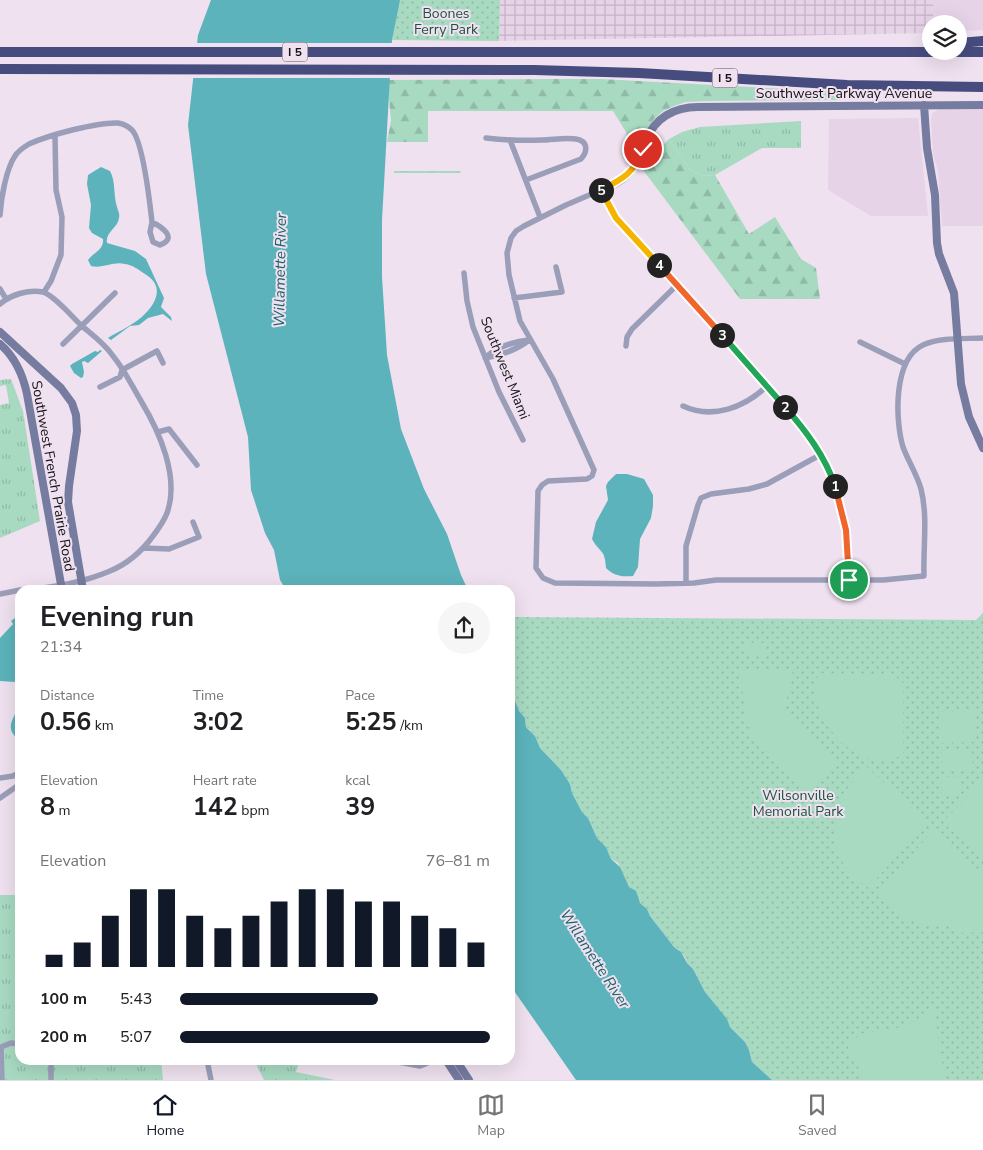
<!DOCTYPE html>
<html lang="en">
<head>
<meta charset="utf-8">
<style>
	body { margin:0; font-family:"Nunito Sans",sans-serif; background:#f6f6f6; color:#202124; height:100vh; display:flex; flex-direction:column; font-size:19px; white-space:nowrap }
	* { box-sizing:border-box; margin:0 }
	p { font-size:16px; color:#757577 }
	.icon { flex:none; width:28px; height:28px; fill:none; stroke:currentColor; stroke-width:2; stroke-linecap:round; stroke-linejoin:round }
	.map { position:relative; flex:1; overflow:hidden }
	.side { position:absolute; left:15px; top:585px; width:500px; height:480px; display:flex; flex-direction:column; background:#fff; border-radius:15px; box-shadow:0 5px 20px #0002 }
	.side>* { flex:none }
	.fabs { position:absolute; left:922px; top:15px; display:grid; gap:10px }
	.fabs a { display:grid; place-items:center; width:45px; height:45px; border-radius:50%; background:#fff; box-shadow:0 5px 20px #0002; font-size:25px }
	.pin { position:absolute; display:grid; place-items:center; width:42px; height:42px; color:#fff; margin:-21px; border:2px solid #fff; border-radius:50%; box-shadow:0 1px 5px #0007 }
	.km { position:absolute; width:25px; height:25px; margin:-12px; border-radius:50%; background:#222; color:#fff; font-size:14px; line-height:25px; text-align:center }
	.round { display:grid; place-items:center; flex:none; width:52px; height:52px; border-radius:26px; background:#f6f6f6 }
	.overview { display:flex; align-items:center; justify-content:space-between; height:85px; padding:0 25px }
	h1 { font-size:28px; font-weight:700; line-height:38px }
	.stats { display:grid; grid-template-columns:repeat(3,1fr); gap:8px; height:85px; padding:5px 25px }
	.stats div { display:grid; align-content:center }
	.stats b { font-size:25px; font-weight:700 }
	.stats small { font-size:14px; font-weight:400 }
	.stats p { font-size:14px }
	.chart { height:140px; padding:10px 25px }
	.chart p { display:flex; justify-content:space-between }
	.chart svg { width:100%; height:90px; margin-top:5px; stroke:#111827; stroke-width:6 }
	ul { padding:0 25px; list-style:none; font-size:16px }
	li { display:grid; grid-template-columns:80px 60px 1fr; align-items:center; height:38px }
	li i { height:12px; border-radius:6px; background:#111827 }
	.dock { display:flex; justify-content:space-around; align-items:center; height:70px; border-top:1px solid #e0e0e0; background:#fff; font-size:14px; color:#757577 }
	.dock a { display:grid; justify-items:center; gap:2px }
	.dock .active { color:#111827 }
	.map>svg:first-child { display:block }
</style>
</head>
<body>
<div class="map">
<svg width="983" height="1080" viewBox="0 0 983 1080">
	<defs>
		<pattern id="industrial-grid" width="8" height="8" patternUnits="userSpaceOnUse" patternTransform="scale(1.25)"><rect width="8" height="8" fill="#e6d3e7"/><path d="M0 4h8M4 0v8" fill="none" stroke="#c5b4c5"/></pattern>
		<pattern id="grass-tufts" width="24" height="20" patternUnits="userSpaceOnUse" patternTransform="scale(1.25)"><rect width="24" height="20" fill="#a8dac2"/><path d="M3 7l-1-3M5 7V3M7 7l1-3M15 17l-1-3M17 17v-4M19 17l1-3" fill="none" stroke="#90baa6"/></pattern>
		<pattern id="forest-firs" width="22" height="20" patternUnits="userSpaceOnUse" patternTransform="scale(1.25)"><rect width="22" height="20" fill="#a8dac2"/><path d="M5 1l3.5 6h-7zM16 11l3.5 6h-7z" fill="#90baa6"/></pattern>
		<pattern id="park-dots" width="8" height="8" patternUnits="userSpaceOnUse" patternTransform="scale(1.25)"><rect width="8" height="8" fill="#a8dac2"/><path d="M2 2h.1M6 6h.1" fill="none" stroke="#90baa6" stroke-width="1.8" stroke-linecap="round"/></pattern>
	</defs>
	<rect width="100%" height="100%" fill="#efe1ef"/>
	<path fill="#e6d3e7" d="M933 0H983V30L959 31V24H933Z
		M939 109H983V226H942L938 171 933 154 931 119 933 113Z
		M918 118 928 216H871L828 190 829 119Z"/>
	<path fill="url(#industrial-grid)" d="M500 0H933V24H931V33L499 41Z"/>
	<path fill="url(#grass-tufts)" d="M801 121V148H762L715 175 703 176 689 169 669 139 682 132 700 127Z
		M11 379 23 411 40 521 0 538V405L9 403 6 385 0 386V380Z
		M0 895H20V1060H161L163 1080H0Z
		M254 1060H300L296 1072 335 1080H264Z"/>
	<path fill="url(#forest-firs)" d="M555 79H601L841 92V100L710 101 686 102 674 106 663 111 654 119 641 140 634 158 629 152 626 132 613 111H428V142H387L391 120 387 80Z
		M669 139 689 169 703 176 715 175 749 234 775 217 801 259 816 268 820 299H740L643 170 651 156Z
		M394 171H460L461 173H394Z"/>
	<path fill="url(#park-dots)" d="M399 0H500L499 41 392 40Z
		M983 613V1080H772L752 1062 749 1050 745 1042 730 1027 726 1019 705 992 693 969 687 963 684 956 678 949 674 947 650 916 647 909 640 903 626 883 618 863 611 859 606 847 597 838 588 818 582 812 572 793 570 784 561 770 540 748 535 736 526 726 525 718 519 711 510 687V617L976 620Z"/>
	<path fill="#a8dac2" d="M745 643H765V655H745Z
		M740 670H793L787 699 781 709 839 762 808 793 745 733 751 726 747 727Z
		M818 673 894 675 903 683V756C894 758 884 761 876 760 848 757 818 723 816 696 815 688 817 680 818 673Z
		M974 711 975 742 940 743 939 712Z
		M972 750 973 769 942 770V751Z
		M866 766 925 822 869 888C861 882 852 876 846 867 822 836 840 789 866 766Z
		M942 777H959L960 796H942Z
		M982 778H983V861L943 822 982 781Z
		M934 829 975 869 983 868V932L955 933 954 924C935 929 911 923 894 911 888 906 883 900 878 894Z
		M933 1006 945 1080H865L847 1045 863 1033 892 1030 917 1020Z"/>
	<path fill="#5cb3bb" d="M211 0H400L392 40 382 220V277L387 355 401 429 424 489 447 534 461 575 468 590H286L280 580 274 550 265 533 251 490 248 437 206 274 188 125 198 35Z
		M101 167 110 171C116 182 113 195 117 207 118 211 120 214 119 218 118 228 105 232 107 243L135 251 146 259 164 298 161 307 171 317 172 321 163 314 148 318 139 325 130 326 111 340 108 338 111 336C120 331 130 326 138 320 153 308 168 288 145 274 139 270 133 265 125 264 113 261 103 269 91 266L88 260C94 252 104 250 103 239L92 233 89 228 91 205 87 184 88 175Z
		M100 350 102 351 88 363 84 361 82 362 84 372 83 377 81 378 74 373 70 366 72 364 95 351 98 352Z
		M616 474H627L644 479 653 495V506L651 518 640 539 638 567 633 576C622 577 614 576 606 568 605 548 600 554 592 539L596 522 608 500 606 486 608 482Z
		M20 614V741C1 726 17 718 19 702 20 695 18 688 15 682L0 681V638L13 624 11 621Z
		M510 687 519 711 525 718 526 727 535 736 540 748 561 770 570 784 572 793 582 812 588 818 597 838 606 847 611 859 620 867 629 887 636 891 640 903 647 909 650 916 674 947 681 952 687 963 693 969 705 992 727 1019 730 1027 745 1042 749 1050 752 1062 772 1080H576L510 985Z"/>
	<path fill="#efe1ef" d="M195 43H394L392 78H191Z"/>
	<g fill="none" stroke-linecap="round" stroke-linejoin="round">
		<path stroke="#9a9eb8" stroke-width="5.5" d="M486 138C505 140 523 141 541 140 552 140 566 137 576 139 588 141 588 151 581 159L526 180
			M510 140 540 217
			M0 215C1 199 6 169 15 156 18 151 24 147 29 144 49 135 97 122 118 123 124 124 128 126 132 130 143 142 150 204 152 222
			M152 222C162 227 178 238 160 245L153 242 150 232Z
			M464 273 467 301 473 327 499 392 523 440
			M0 289 6 299
			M44 292 51 281 61 255 62 217 56 190 55 136
			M514 298 562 292 556 267
			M0 304C10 295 29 289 43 292 55 296 73 318 83 327 94 336 105 344 113 356 124 369 132 386 141 401 159 431 180 477 167 513 164 521 159 528 153 536 142 551 127 564 110 571 82 583 51 588 21 590
			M860 342 905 364
			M63 344 115 293
			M626 346 627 337 632 329 677 285
			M486 357C497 347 515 341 529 340
			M485 358C500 356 518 349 529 340
			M100 387 120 377 122 370 157 351 163 363
			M683 406C713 420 745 407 767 386
			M158 432 169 429 197 465
			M144 548 169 549 199 537 193 522
			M849 580 848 545 840 504 829 471 811 439 710 321 620 224 613 213 601 190 566 205 524 226 516 231 511 238 507 253 509 275 520 321 553 379 594 470 592 476 587 479 548 481 542 485 538 491 536 568 543 578 555 583 656 584 694 583 716 580H883L924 576C923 548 928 516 921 489 917 474 908 461 903 447 895 420 893 359 923 345 940 337 964 339 983 338
			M686 583V546L698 505 701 498 711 494 749 489 767 484 820 455
			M0 594 20 590
			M0 778 13 776 20 772
			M0 798 20 784
			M207 1060 211 1080
			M388 1060 420 1066 435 1060
			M2 1080 1 1047 11 1043 20 1044
			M51 1080V1060"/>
		<path stroke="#767ba0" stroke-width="8" d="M924 105 927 148 935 195 937 243 939 254 954 293 961 384 969 417 983 448
			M601 190C613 185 625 180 633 169 640 160 642 150 646 140 655 118 674 107 698 107L983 105
			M0 332 61 388 72 403 76 415 77 431 69 486 68 502 83 590
			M0 344C15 357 23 375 27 394L62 590
			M446 1060 459 1080
			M456 1060 469 1080"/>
		<path stroke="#474c7f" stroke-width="10" d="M959 43 983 41
			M0 52H983
			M0 69 534 70 639 73 847 85 983 87"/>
	</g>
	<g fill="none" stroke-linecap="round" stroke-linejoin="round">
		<defs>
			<path id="split-1" d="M835 486 846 530 849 580"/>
			<path id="split-2" d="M785 407C806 431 825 456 835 486"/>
			<path id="split-3" d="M722 335 785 407"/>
			<path id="split-4" d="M659 265 722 335"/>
			<path id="split-5" d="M601 190 616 218 659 265"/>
			<path id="split-6" d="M601 190C623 179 634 173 643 149"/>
		</defs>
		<use href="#split-1" stroke="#fff" stroke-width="10"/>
		<use href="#split-2" stroke="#fff" stroke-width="10"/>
		<use href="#split-3" stroke="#fff" stroke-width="10"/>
		<use href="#split-4" stroke="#fff" stroke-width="10"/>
		<use href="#split-5" stroke="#fff" stroke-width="10"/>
		<use href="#split-6" stroke="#fff" stroke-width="10"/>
		<use href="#split-1" stroke="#f0652b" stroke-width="6"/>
		<use href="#split-2" stroke="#22a559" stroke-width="6"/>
		<use href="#split-3" stroke="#22a559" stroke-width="6"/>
		<use href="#split-4" stroke="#f0652b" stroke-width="6"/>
		<use href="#split-5" stroke="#f5b400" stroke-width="6"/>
		<use href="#split-6" stroke="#f5b400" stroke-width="6"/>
	</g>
	<g text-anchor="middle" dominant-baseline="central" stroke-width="4" stroke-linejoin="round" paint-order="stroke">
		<g fill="#efe1ef" stroke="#574f57" stroke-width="1">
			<rect x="282.5" y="42.5" width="25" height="19" rx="4"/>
			<rect x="712.5" y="68.5" width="25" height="19" rx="4"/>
		</g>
		<g font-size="12" font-weight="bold" fill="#161116">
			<text x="295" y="52">I 5</text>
			<text x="725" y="78">I 5</text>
		</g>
		<g font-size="14" fill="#1c533e" stroke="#efe1ef">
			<text x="446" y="13">Boones<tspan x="446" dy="16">Ferry Park</tspan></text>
			<text x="798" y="795">Wilsonville<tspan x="798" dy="16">Memorial Park</tspan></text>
		</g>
		<g font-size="14" fill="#161116" stroke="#efe1ef">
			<text x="844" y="93">Southwest Parkway Avenue</text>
			<text transform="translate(505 368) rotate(68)">Southwest Miami</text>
			<text transform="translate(53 476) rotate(80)">Southwest French Prairie Road</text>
		</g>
		<g font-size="15" font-style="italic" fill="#1a6268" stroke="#efe1ef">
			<text transform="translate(280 270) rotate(-89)">Willamette River</text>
			<text transform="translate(595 959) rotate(57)">Willamette River</text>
		</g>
	</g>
</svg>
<div class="fabs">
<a><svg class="icon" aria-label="layers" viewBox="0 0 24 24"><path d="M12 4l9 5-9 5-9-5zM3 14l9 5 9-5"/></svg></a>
</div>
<div class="pin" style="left:849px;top:580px;background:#1e9e55"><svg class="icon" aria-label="arrive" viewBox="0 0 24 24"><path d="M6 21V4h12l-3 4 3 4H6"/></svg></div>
<div class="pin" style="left:643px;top:149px;background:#d93025"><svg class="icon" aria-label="check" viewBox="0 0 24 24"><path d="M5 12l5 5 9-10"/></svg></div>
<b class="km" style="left:835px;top:486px">1</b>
<b class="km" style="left:785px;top:407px">2</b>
<b class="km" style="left:722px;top:335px">3</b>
<b class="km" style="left:659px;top:265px">4</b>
<b class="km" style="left:601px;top:190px">5</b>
<section class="side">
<div class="overview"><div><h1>Evening run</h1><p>21:34</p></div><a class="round"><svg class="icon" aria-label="share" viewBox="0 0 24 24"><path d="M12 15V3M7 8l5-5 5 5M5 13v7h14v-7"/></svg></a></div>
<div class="stats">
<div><p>Distance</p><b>0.56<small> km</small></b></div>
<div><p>Time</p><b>3:02</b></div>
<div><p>Pace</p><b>5:25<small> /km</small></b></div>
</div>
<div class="stats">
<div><p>Elevation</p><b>8<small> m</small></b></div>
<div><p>Heart rate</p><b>142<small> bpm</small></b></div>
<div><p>kcal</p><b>39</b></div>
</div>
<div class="chart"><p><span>Elevation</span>76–81 m</p>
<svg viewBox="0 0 160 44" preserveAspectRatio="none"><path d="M5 44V38M15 44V32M25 44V19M35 44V6M45 44V6M55 44V19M65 44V25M75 44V19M85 44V12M95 44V6M105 44V6M115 44V12M125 44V12M135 44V19M145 44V25M155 44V32"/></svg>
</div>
<ul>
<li><b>100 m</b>5:43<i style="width:64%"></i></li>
<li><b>200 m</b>5:07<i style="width:100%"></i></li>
</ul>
</section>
</div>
<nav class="dock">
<a class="active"><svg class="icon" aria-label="home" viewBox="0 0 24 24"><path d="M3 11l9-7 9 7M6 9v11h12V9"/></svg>Home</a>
<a><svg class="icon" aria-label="map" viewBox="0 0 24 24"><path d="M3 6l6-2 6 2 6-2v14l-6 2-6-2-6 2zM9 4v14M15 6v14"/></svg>Map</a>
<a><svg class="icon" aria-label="saved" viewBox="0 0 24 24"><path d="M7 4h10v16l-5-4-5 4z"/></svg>Saved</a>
</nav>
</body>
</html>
